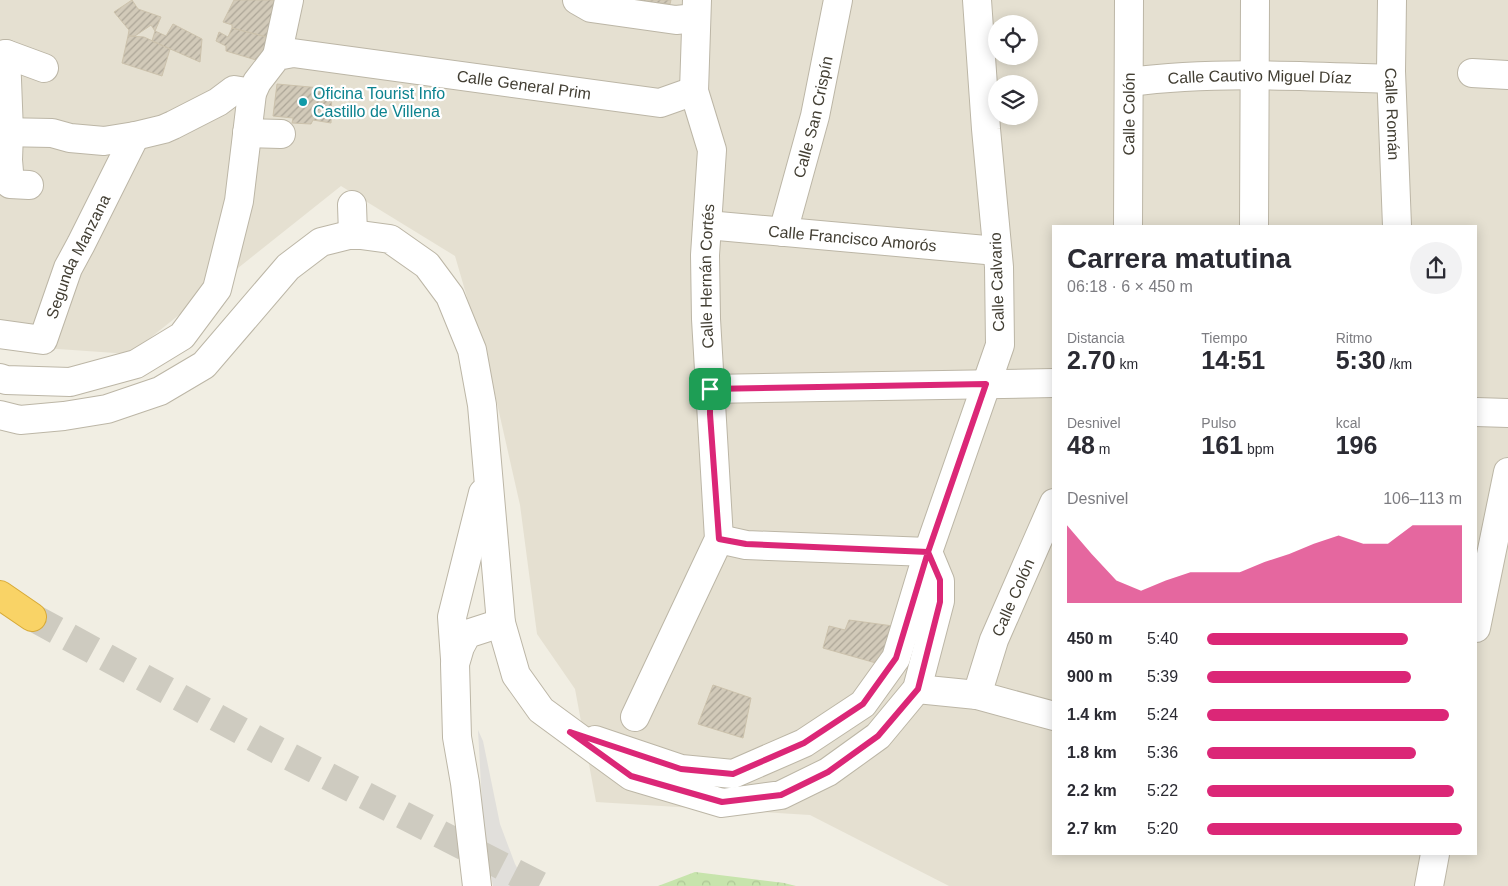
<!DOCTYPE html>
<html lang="es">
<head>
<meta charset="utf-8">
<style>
	body { margin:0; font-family:Helvetica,sans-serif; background:#f2f2f3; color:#2b2b33; height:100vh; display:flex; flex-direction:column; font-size:19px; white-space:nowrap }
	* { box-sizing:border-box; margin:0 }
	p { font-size:16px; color:#7c7c81 }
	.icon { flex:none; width:28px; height:28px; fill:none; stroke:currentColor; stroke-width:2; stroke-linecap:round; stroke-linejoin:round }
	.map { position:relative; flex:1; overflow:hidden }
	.sheet { position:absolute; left:1052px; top:225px; width:425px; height:630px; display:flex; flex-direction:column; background:#fff; border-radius:0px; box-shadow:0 2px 12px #0003 }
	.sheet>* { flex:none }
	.fabs { position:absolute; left:988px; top:15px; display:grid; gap:10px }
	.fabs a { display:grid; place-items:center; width:50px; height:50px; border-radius:50%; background:#fff; box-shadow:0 2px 12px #0003; font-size:25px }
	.pin { position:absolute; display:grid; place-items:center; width:42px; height:42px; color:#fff; margin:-21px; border-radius:10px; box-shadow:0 2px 8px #0006 }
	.round { display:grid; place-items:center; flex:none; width:52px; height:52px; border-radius:26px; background:#f2f2f3 }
	.headline { display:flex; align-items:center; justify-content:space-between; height:85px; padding:0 15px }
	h1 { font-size:28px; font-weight:600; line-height:38px }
	.stats { display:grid; grid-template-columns:repeat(3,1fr); gap:8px; height:85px; padding:5px 15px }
	.stats div { display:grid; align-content:center }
	.stats b { font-size:25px; font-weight:600 }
	.stats small { font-size:14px; font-weight:400 }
	.stats p { font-size:14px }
	.chart { height:140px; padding:10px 15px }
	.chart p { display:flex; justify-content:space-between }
	.chart svg { width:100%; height:90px; margin-top:5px; fill:#db2777; opacity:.7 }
	ul { padding:0 15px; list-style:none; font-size:16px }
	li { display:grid; grid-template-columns:80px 60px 1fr; align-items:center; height:38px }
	li i { height:12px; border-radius:6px; background:#db2777 }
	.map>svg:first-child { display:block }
</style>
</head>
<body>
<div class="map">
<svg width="1508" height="886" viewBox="0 0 1508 886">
	<defs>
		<pattern id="park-crowns" width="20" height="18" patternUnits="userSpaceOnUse" patternTransform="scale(1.25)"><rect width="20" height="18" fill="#c7e4ac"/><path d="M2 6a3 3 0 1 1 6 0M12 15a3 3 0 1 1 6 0" fill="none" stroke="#acc594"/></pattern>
		<pattern id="building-hatch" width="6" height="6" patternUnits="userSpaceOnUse" patternTransform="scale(1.25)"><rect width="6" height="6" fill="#d2cab9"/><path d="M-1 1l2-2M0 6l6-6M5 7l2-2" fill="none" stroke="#aca597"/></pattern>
	</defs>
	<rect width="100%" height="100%" fill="#f1eee3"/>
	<path fill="#e5e0d1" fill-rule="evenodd" d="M0 0H1508V886H949L810 815 596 802 575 689 537 634 520 505 494 390 455 256 341 186 130 354 0 345ZM996 24H1029V56H996ZM996 84H1029V116H996ZM1054 226H1476V854H1054Z"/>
	<path fill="url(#park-crowns)" d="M695 872 784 883 796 886H658Z"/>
	<path fill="#e1dfdb" d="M478 730 483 741 500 824 515 864 527 886H493L484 839Z"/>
	<path fill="url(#building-hatch)" stroke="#ccc2ac" d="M132 0 138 9 161 17 155 31 151 25 135 36H128L129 30 114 12Z
		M234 0H281L271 38 232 28V25L223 22Z
		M627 0H671L670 4Z
		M173 24 202 39 200 62 152 41 155 31 166 36Z
		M232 28 271 38 266 63 226 51V46L216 41 219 32 228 37Z
		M128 36 144 37 170 49 162 76 122 63Z
		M277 84 332 89 331 123 313 120 311 124 292 123 293 118 273 116Z
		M849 620 893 626 883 665 823 648 829 626 845 630Z
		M713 685 751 698 743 738 698 724Z"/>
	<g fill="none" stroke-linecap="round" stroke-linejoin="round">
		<path stroke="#cecbc0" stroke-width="28" stroke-dasharray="28 14" stroke-linecap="butt" d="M32 617 269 746 541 886"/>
		<defs>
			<g id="minor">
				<path d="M577 0 591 8 676 20 696 18"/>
				<path id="s1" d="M1392 0 1391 71 1397 226"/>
				<path d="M6 54 44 68"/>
				<path d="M0 55 6 54 9 132 8 160 10 184 29 185"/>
				<path d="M277 56 289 0"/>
				<path d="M1472 73 1508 75"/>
				<path id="s2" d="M1129 82C1215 71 1304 76 1391 79"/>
				<path d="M0 132 52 133 70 138 104 141 135 136 164 129 173 125 218 102 234 90 252 93"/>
				<path d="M247 133 281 134"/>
				<path d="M352 205 353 234"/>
				<path id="s3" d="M707 225 997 251"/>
				<path id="s4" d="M1128 226 1129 0"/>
				<path d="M1254 226 1255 0"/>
				<path id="s5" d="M783 232 815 116 838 0"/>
				<path id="s6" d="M0 334 43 340 68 268 81 244 135 136"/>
				<path id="s7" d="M0 378 6 380 70 382 136 364 182 336 217 289 239 201 252 93 257 82 277 56 293 53 660 103 694 91"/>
				<path d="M710 389 1054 383"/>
				<path d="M1476 412 1508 413"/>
				<path d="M0 415 20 420 64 416 107 409 160 391 204 365 288 267 321 242 353 234 390 239 427 265 450 296 472 350 482 405 501 623 516 675 541 710 631 776 722 803 781 795 828 772 878 736 917 689 940 601V581L928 552"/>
				<path d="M719 539 746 545 928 552"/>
				<path d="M1476 628 1508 472"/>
				<path d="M455 659 452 617 483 493"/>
				<path d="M917 689 977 695 1054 716"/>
				<path id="s8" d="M977 695 994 640 1054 503"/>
				<path id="s9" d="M635 717 719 539 706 319 705 255 712 150 694 91 697 0"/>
				<path d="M595 740 681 769 733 774 804 743 863 704 896 658 928 552 1000 345 999 267 986 129 977 0"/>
				<path d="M477 886 465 783 457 737 455 664 460 647 467 634 501 623"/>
				<path d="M1429 886 1435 854"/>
			</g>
			<path id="highway" d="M0 595 32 617"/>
		</defs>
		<use href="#minor" stroke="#bcb6a6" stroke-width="30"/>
		<use href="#highway" stroke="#d7a936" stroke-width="30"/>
		<use href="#minor" stroke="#fff" stroke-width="28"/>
		<use href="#highway" stroke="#f9d366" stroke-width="28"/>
	</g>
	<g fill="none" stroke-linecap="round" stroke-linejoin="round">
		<defs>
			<path id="route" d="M710 389V414L719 539 746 544 928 552 940 580V602L918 689 878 736 828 772 781 795 722 802 631 776 570 732 681 769 733 774 804 743 863 704 896 658 928 552 986 384 710 389"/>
		</defs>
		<use href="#route" stroke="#fff" stroke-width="10"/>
		<use href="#route" stroke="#db2777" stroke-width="6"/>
	</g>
	<circle fill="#0f9aa8" stroke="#fff" stroke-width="2" cx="303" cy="102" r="5"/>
	<g text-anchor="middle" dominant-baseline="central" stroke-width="4.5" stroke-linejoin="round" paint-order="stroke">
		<g font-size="16" fill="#423e33" stroke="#fff">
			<text stroke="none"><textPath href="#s2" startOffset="131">Calle Cautivo Miguel Díaz</textPath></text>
			<text stroke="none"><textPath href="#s7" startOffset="745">Calle General Prim</textPath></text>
			<text stroke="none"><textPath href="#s4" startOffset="112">Calle Colón</textPath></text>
			<text stroke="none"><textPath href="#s1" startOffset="114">Calle Román</textPath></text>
			<text stroke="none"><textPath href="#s5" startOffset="119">Calle San Crispín</textPath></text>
			<text stroke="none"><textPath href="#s3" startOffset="146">Calle Francisco Amorós</textPath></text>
			<text stroke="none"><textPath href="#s6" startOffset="134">Segunda Manzana</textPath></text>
			<text stroke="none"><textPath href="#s9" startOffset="460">Calle Hernán Cortés</textPath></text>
			<text transform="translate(997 282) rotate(-92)">Calle Calvario</text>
			<text stroke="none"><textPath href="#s8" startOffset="104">Calle Colón</textPath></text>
		</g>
		<g font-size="16" fill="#0d838f" stroke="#fff" text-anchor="start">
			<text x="313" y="93">Oficina Tourist Info<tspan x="313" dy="18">Castillo de Villena</tspan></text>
		</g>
	</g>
</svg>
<div class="fabs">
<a><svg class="icon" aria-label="locate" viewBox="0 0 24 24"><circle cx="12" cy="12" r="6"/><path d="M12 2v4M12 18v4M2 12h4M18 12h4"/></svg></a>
<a><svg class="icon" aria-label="layers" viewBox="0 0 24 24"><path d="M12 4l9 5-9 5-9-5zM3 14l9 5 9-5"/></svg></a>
</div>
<div class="pin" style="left:710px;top:389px;background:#1e9e55"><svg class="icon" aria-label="arrive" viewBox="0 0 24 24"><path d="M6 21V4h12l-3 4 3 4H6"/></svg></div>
<section class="sheet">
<div class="headline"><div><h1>Carrera matutina</h1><p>06:18 · 6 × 450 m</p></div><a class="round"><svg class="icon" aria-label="share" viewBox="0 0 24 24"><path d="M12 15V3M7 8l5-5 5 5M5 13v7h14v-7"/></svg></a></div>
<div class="stats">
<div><p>Distancia</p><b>2.70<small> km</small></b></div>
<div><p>Tiempo</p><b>14:51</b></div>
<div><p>Ritmo</p><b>5:30<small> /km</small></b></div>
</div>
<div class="stats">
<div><p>Desnivel</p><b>48<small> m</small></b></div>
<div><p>Pulso</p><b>161<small> bpm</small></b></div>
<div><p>kcal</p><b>196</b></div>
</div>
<div class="chart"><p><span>Desnivel</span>106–113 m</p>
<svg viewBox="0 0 160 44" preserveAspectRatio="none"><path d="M0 44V6L10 20L20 33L30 38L40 33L50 29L60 29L70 29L80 24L90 20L100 15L110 11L120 15L130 15L140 6L150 6L160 6V44z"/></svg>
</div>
<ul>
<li><b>450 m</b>5:40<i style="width:79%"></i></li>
<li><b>900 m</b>5:39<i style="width:80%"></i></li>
<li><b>1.4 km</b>5:24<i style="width:95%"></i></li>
<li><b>1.8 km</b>5:36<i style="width:82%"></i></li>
<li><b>2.2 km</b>5:22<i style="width:97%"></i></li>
<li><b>2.7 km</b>5:20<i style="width:100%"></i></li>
</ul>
</section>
</div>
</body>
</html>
